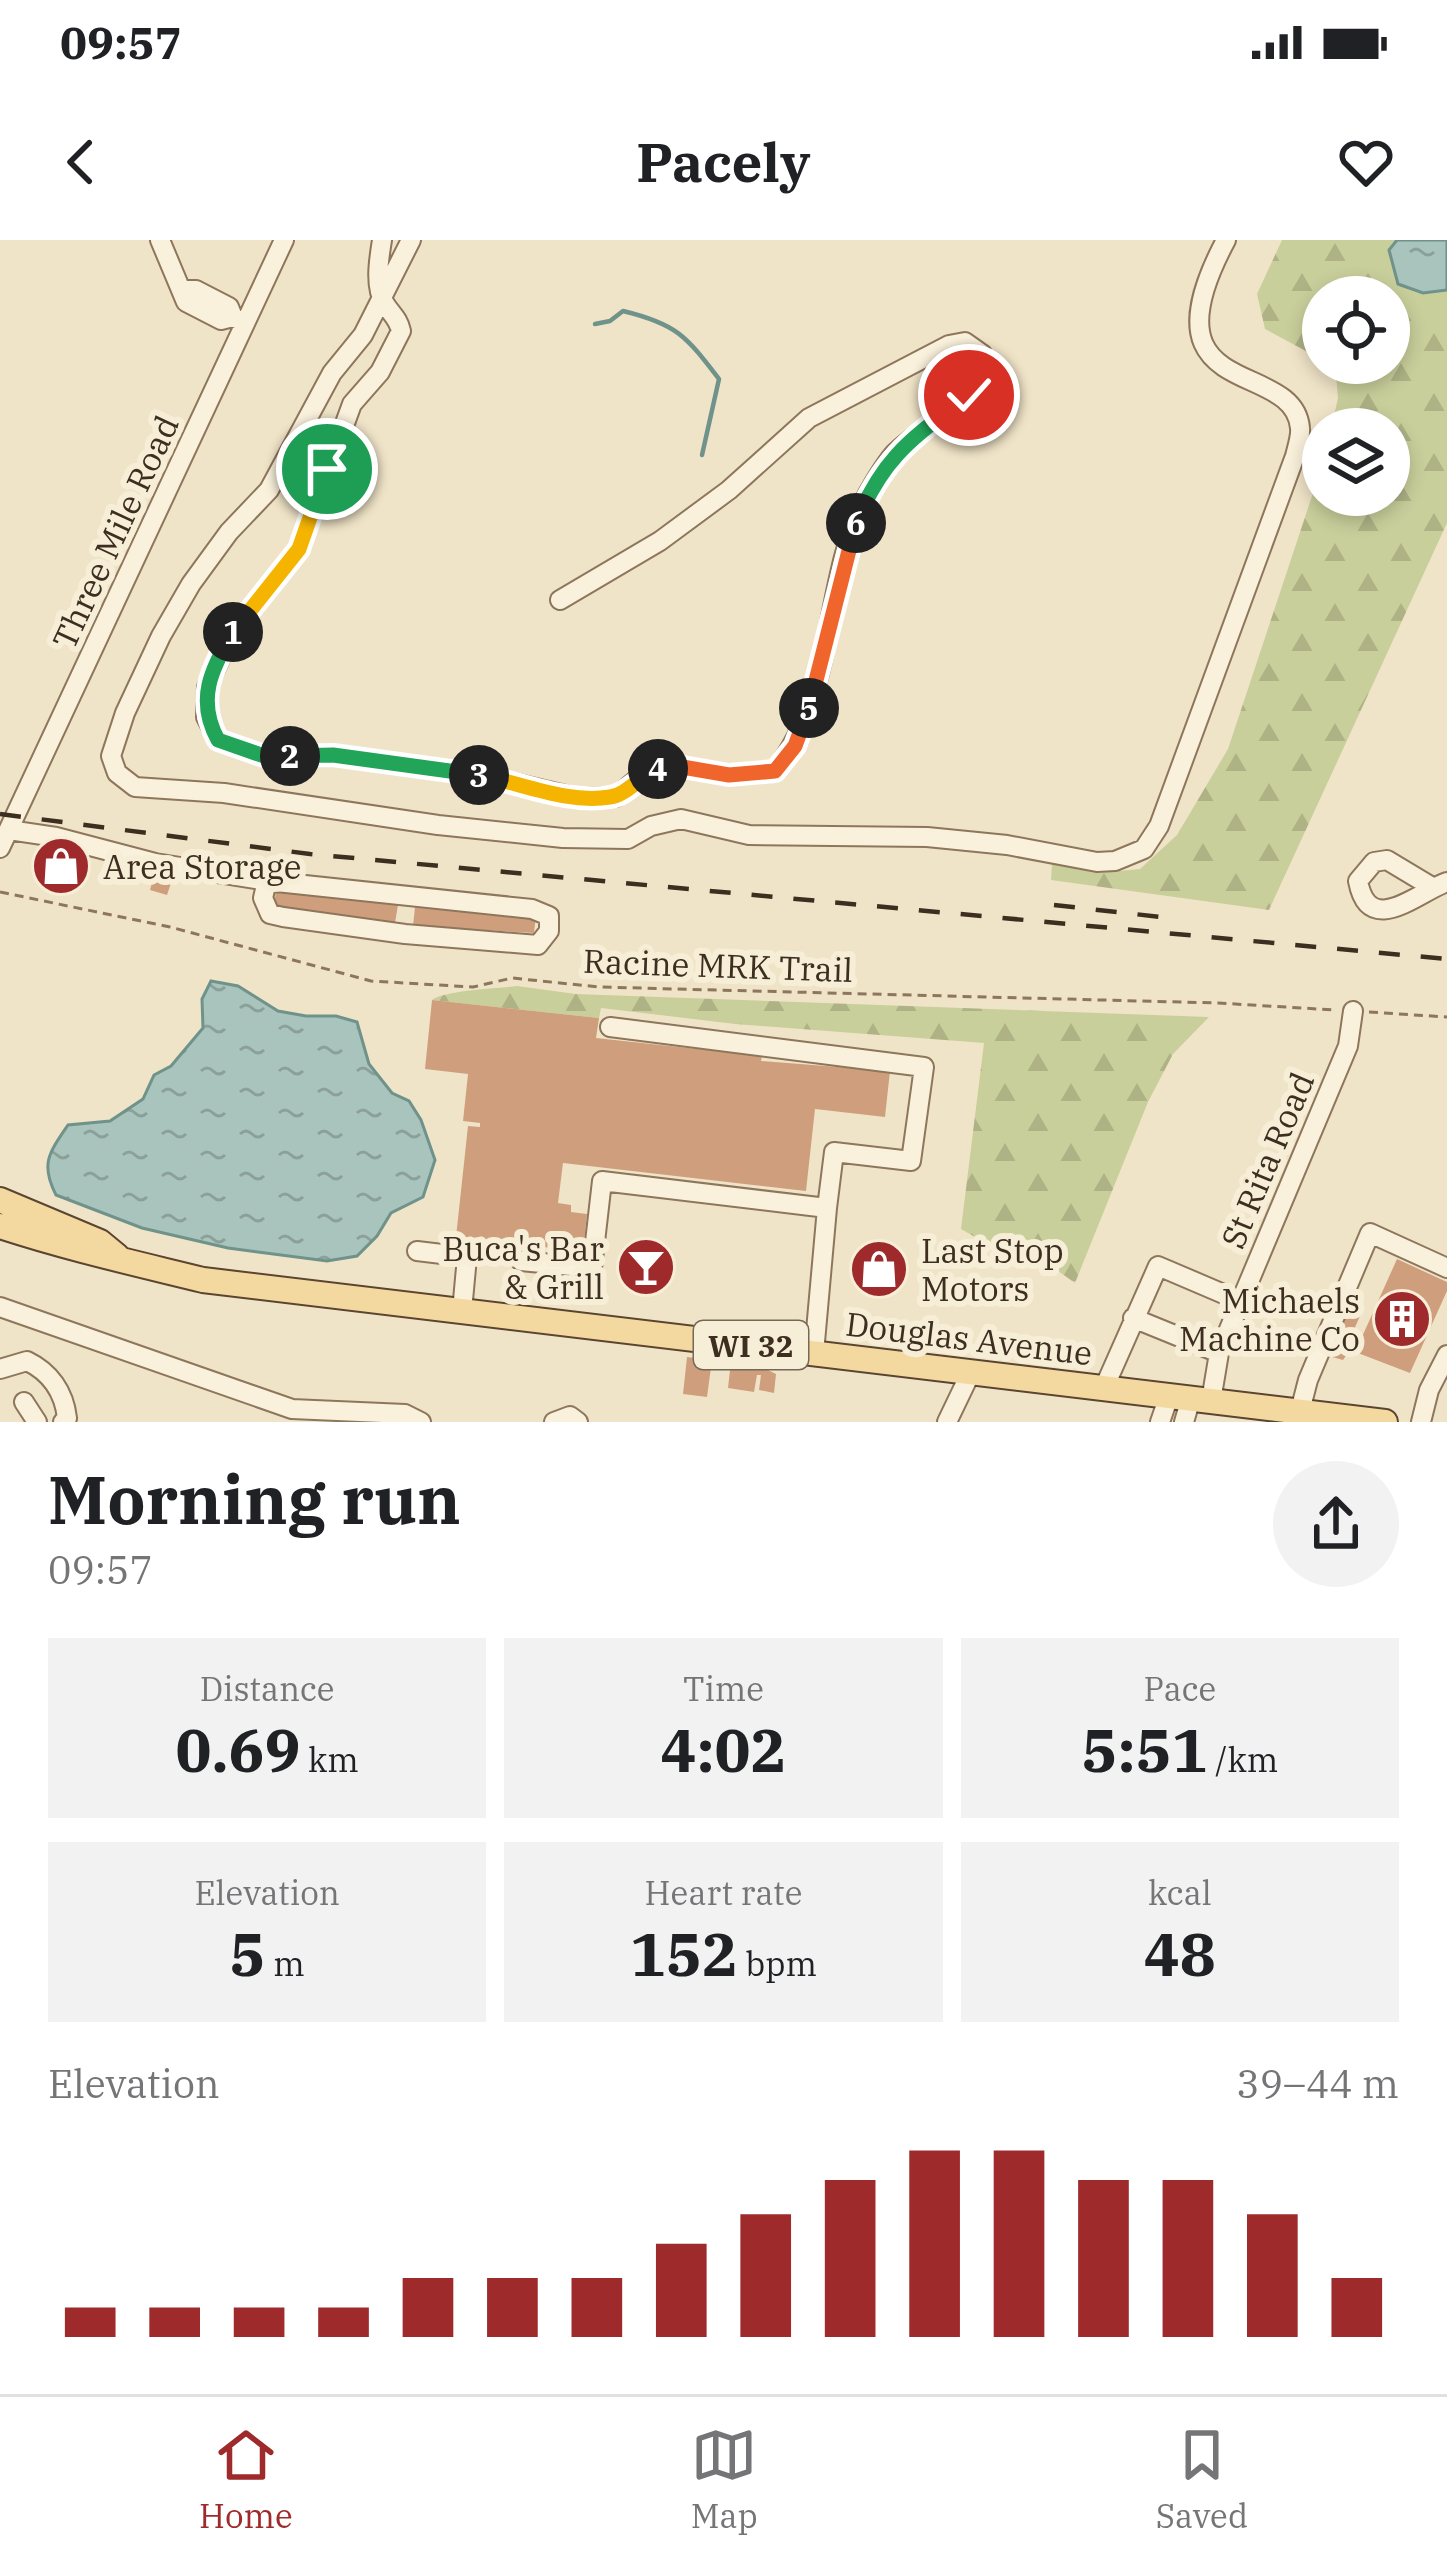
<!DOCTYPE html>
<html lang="en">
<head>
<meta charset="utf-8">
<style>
	body { margin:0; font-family:"IBM Plex Serif",serif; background:#f2f2f2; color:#202124; height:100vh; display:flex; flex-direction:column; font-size:45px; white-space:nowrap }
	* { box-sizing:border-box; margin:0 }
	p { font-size:39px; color:#757577 }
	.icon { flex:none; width:66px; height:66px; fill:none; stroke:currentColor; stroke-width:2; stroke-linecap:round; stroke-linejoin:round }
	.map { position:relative; height:1182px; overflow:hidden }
	.details { display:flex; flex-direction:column; background:#fff; flex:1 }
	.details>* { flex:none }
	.controls { position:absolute; left:1302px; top:36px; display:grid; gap:24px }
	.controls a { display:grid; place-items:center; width:108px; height:108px; border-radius:50%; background:#fff; box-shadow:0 6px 18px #0003; font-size:60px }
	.pin { position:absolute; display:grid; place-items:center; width:102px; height:102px; color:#fff; margin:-51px; border:6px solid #fff; border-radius:50%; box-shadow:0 3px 12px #0007 }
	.km { position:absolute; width:60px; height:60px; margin:-30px; border-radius:50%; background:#222; color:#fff; font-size:33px; line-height:60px; text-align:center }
	.round { display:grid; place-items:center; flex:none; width:126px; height:126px; border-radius:63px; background:#f2f2f2 }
	.headline { display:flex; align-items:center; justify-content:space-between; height:204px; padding:0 48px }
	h1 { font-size:66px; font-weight:700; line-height:90px }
	.metrics { display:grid; grid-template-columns:repeat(3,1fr); gap:18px; height:204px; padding:12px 48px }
	.metrics div { display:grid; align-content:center; border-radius:0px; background:#f2f2f2; text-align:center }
	.metrics b { font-size:60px; font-weight:700 }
	.metrics small { font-size:33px; font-weight:400 }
	.metrics p { font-size:33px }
	.chart { height:336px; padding:24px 48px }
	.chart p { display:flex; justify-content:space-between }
	.chart svg { width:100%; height:216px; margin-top:12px; stroke:#9e2a2b; stroke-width:6 }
	.status { display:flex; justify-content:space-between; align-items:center; height:84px; padding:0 60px; background:#fff; direction:ltr }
	.status svg { height:33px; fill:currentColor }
	header { display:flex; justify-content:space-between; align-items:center; height:156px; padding:0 48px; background:#fff; font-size:54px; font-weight:700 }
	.tabs { display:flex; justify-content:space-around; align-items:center; height:168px; border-top:3px solid #e0e0e0; background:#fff; font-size:33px; color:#757577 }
	.tabs a { display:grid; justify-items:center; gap:6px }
	.tabs .active { color:#9e2a2b }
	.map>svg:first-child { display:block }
</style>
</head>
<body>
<div class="status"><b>09:57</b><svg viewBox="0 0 49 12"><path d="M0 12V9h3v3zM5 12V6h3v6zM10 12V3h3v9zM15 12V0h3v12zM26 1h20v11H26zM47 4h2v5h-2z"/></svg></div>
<header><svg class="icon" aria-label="back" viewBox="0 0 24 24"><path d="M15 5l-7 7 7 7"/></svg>Pacely<svg class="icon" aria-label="heart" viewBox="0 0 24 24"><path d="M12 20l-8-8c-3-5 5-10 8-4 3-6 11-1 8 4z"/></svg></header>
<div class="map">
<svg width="1447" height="1182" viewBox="0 0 1447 1182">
	<defs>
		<pattern id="forest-firs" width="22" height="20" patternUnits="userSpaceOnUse" patternTransform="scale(3)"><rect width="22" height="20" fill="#c9cf9b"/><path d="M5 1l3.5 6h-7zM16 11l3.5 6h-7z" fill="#aeb285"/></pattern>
		<pattern id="water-ripples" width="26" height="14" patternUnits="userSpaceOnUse" patternTransform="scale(3)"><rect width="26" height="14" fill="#a9c4bc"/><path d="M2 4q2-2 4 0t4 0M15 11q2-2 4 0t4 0" fill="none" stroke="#8ba098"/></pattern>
	</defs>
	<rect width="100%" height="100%" fill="#f0e4c8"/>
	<path fill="url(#forest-firs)" fill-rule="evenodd" d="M1282 0H1447V283L1269 670 1051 640 1052 624 1097 633 1140 629 1177 595 1228 509 1323 223V255H1389V189H1331L1338 158 1336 135 1304 110 1265 89 1257 54ZM1323 57H1389V123H1323Z
		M517 746 576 754 1209 777 1173 814 1148 862 1075 1043 1047 1023 1001 1012 961 989 984 803 735 784 601 768 599 778 432 760C447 750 495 749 517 746Z"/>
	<path fill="url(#water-ripples)" stroke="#6f938a" stroke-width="3" d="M1397 0H1447V50L1423 53 1398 44 1389 10Z
		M211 741 238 746 278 771 306 776H336L357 782 369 824 392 853 409 861 421 880 435 920 423 957 391 973 377 996 357 1016 327 1021 228 1008 142 988 56 955C40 924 49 913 68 885L110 881 143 859 154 835 171 826 203 788 202 759Z"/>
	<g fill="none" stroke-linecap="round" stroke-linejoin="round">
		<path stroke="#6f938a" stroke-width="4.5" d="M595 84 610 81 623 71C677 84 686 96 719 139L702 215"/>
	</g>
	<path fill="#cf9f7d" d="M46 613 81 622 75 640 42 631Z
		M154 635 172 640 167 655 150 650Z
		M276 649 398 665 395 683 274 667Z
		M415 667 536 675 534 693 413 686Z
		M432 760 599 778 596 798 762 816 761 821 890 831 885 877 815 869 806 951 563 923 558 963 571 965V972L587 974 583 1011 512 1004 509 1025 474 1021 476 1000 456 997 468 886 480 887V883L463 881 468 834 425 829Z
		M869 1005 895 1009 890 1052 864 1049Z
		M640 1008 656 1009 652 1047 635 1045Z
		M1397 1019 1447 1042V1051L1410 1133 1350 1110 1343 1120 1325 1115 1341 1075 1346 1077 1353 1071 1361 1074 1351 1096 1355 1098 1352 1106 1357 1108Z
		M687 1117 712 1120 707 1157 683 1154Z
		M731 1121 758 1125 776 1134 774 1153 759 1150 761 1135H757L754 1152 728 1148Z"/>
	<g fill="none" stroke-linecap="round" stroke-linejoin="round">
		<defs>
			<path id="minor" d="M160 0 186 62 221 80 233 77 245 83
				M382 0C379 19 374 47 385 64 392 75 398 78 401 91L380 132 352 164 299 309 230 397 207 447 206 477 218 500 264 516 333 515 485 536 578 558 616 557 643 534 671 525 729 535 775 531C838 452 821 339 869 252 876 240 885 224 895 213 924 183 986 163 982 114L965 102 949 105 809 178 729 250 660 301 560 360
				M411 0 363 95 332 133 269 250 229 292 191 344 161 396 125 473 111 516 117 533 135 547 224 553 438 585 563 598 628 599 651 586 681 579 749 595 927 597 1007 605 1097 622 1115 621 1144 609 1159 586 1295 216C1297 208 1301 196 1300 188 1294 117 1138 165 1226 0
				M182 50H196L229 67 233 77
				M9 590 56 597 155 623 267 641
				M0 608 284 0
				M267 641 532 669 549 676V691L538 705 405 694 283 677 270 674 263 658Z
				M1432 647 1387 620 1374 622 1358 641C1369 699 1418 652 1447 642
				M610 787 924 827 911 921 834 912 827 968
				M417 1011 467 1017 462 1071
				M521 1021 592 1028 602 941 827 968 814 1113
				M0 1067 292 1169 405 1174 421 1182
				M1133 1078 1219 1113
				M0 1129 27 1121C50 1132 64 1152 67 1178L63 1182
				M1104 1148 1158 1026 1240 1061
				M1211 1161 1219 1113 1348 806 1353 771
				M24 1162 37 1182
				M1300 1171 1308 1140 1370 993 1447 1028
				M554 1182 570 1176 578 1182
				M947 1182 971 1132
				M1160 1182 1169 1156
				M1184 1182 1191 1158
				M1421 1182 1429 1150 1447 1115"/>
			<path id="major" d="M0 960 100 1002 117 1016
				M0 986C67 1008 134 1023 203 1040L1385 1182"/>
		</defs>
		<use href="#minor" stroke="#8d765c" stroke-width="22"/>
		<use href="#major" stroke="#5b4430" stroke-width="28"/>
		<path stroke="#8d765c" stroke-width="3" stroke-dasharray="9 6" stroke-linecap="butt" d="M0 652 170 687 371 741 473 747 512 738 599 747 1218 763 1335 770
			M1369 772 1447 777"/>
		<use href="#minor" stroke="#faf1dc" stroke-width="18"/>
		<use href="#major" stroke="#f3d9a0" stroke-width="24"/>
		<path stroke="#3d2e20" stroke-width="4.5" stroke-dasharray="21 21" stroke-linecap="butt" d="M0 574 310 614 1447 719
			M1054 665 1161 677"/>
	</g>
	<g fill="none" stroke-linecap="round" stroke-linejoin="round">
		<defs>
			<path id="split-1" d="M233 392 299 309 327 229"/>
			<path id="split-2" d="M233 392C211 429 196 460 218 500L264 516H290"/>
			<path id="split-3" d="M290 516 333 515 479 535"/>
			<path id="split-4" d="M479 535C521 543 567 564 610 557 627 555 641 535 658 529"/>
			<path id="split-5" d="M658 529 671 525 729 535 775 531 795 506 809 468"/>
			<path id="split-6" d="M809 468 856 283"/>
			<path id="split-7" d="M856 283C884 215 913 198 969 155"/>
		</defs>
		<use href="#split-1" stroke="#fff" stroke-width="24"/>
		<use href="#split-2" stroke="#fff" stroke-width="24"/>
		<use href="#split-3" stroke="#fff" stroke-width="24"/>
		<use href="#split-4" stroke="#fff" stroke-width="24"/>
		<use href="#split-5" stroke="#fff" stroke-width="24"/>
		<use href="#split-6" stroke="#fff" stroke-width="24"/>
		<use href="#split-7" stroke="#fff" stroke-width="24"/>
		<use href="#split-1" stroke="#f5b400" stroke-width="15"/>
		<use href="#split-2" stroke="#22a559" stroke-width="15"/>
		<use href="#split-3" stroke="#22a559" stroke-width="15"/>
		<use href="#split-4" stroke="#f5b400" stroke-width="15"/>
		<use href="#split-5" stroke="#f0652b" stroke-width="15"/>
		<use href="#split-6" stroke="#f0652b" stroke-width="15"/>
		<use href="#split-7" stroke="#22a559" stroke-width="15"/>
	</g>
	<defs>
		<symbol id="shop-disc" viewBox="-11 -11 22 22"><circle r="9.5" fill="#9e2a2b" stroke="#f7eed8"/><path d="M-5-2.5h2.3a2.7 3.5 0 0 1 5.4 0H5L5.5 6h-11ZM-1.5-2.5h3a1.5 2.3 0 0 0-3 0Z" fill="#fff"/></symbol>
		<symbol id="bar-disc" viewBox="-11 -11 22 22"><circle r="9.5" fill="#9e2a2b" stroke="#f7eed8"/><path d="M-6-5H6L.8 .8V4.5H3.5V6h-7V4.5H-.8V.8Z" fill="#fff"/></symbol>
		<symbol id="building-disc" viewBox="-11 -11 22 22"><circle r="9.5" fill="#9e2a2b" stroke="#f7eed8"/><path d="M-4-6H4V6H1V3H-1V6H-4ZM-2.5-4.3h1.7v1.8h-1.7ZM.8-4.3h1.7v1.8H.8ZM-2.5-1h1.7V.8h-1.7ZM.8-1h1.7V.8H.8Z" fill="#fff"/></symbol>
	</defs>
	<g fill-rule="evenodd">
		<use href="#shop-disc" x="28" y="593" width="66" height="66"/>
		<use href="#bar-disc" x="613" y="994" width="66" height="66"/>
		<use href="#shop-disc" x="846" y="996" width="66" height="66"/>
		<use href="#building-disc" x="1369" y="1046" width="66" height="66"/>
	</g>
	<g text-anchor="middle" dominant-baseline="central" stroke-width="12" stroke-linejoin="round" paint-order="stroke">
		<rect fill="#f7eed8" stroke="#756857" stroke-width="3" x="694" y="1081" width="114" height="48" rx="9"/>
		<g font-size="30" font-weight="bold" fill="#3d2e20">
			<text x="751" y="1105">WI 32</text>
		</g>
		<g font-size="33" fill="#3d2e20" stroke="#f7eed8">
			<text transform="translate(115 292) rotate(-65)">Three Mile Road</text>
			<text transform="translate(718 725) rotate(2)">Racine MRK Trail</text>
			<text transform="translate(1267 920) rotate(-67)">St Rita Road</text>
			<text transform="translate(969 1098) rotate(7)">Douglas Avenue</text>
		</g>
		<g font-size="33" fill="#3d2e20" stroke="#f7eed8" text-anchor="start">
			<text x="103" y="626">Area Storage</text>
			<text x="604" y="1008" text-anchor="end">Buca's Bar<tspan x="604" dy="38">&amp; Grill</tspan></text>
			<text x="921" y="1010">Last Stop<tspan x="921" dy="38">Motors</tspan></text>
			<text x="1360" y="1060" text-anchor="end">Michaels<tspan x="1360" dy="38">Machine Co</tspan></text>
		</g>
	</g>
</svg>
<div class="controls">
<a><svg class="icon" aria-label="locate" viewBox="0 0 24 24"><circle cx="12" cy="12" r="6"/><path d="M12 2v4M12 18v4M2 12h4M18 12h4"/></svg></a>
<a><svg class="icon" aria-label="layers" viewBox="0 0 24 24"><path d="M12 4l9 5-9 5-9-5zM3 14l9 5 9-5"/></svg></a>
</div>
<div class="pin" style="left:327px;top:229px;background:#1e9e55"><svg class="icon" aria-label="arrive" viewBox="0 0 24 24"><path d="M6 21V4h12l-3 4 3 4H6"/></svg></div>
<div class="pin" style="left:969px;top:155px;background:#d93025"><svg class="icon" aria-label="check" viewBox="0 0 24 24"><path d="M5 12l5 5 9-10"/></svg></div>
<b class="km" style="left:233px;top:392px">1</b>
<b class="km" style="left:290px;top:516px">2</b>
<b class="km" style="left:479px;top:535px">3</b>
<b class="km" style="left:658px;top:529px">4</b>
<b class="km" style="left:809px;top:468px">5</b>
<b class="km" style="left:856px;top:283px">6</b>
</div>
<section class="details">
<div class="headline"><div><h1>Morning run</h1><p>09:57</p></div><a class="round"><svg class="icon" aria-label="share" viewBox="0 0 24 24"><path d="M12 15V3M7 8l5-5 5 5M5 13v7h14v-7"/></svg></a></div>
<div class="metrics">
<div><p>Distance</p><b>0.69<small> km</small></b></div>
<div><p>Time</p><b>4:02</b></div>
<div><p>Pace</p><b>5:51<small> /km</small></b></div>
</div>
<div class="metrics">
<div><p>Elevation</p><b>5<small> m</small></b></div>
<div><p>Heart rate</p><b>152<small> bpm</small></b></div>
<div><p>kcal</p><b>48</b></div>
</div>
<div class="chart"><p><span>Elevation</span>39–44 m</p>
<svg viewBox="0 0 160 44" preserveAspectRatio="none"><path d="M5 44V38M15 44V38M25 44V38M35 44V38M45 44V32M55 44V32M65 44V32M75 44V25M85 44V19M95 44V12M105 44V6M115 44V6M125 44V12M135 44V12M145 44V19M155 44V32"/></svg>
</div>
</section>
<nav class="tabs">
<a class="active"><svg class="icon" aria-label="home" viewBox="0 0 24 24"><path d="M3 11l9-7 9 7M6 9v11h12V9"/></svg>Home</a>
<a><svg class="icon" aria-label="map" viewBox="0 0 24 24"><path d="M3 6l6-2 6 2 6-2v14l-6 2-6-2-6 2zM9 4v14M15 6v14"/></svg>Map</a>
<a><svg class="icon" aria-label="saved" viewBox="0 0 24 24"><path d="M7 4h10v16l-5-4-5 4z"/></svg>Saved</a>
</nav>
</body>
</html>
